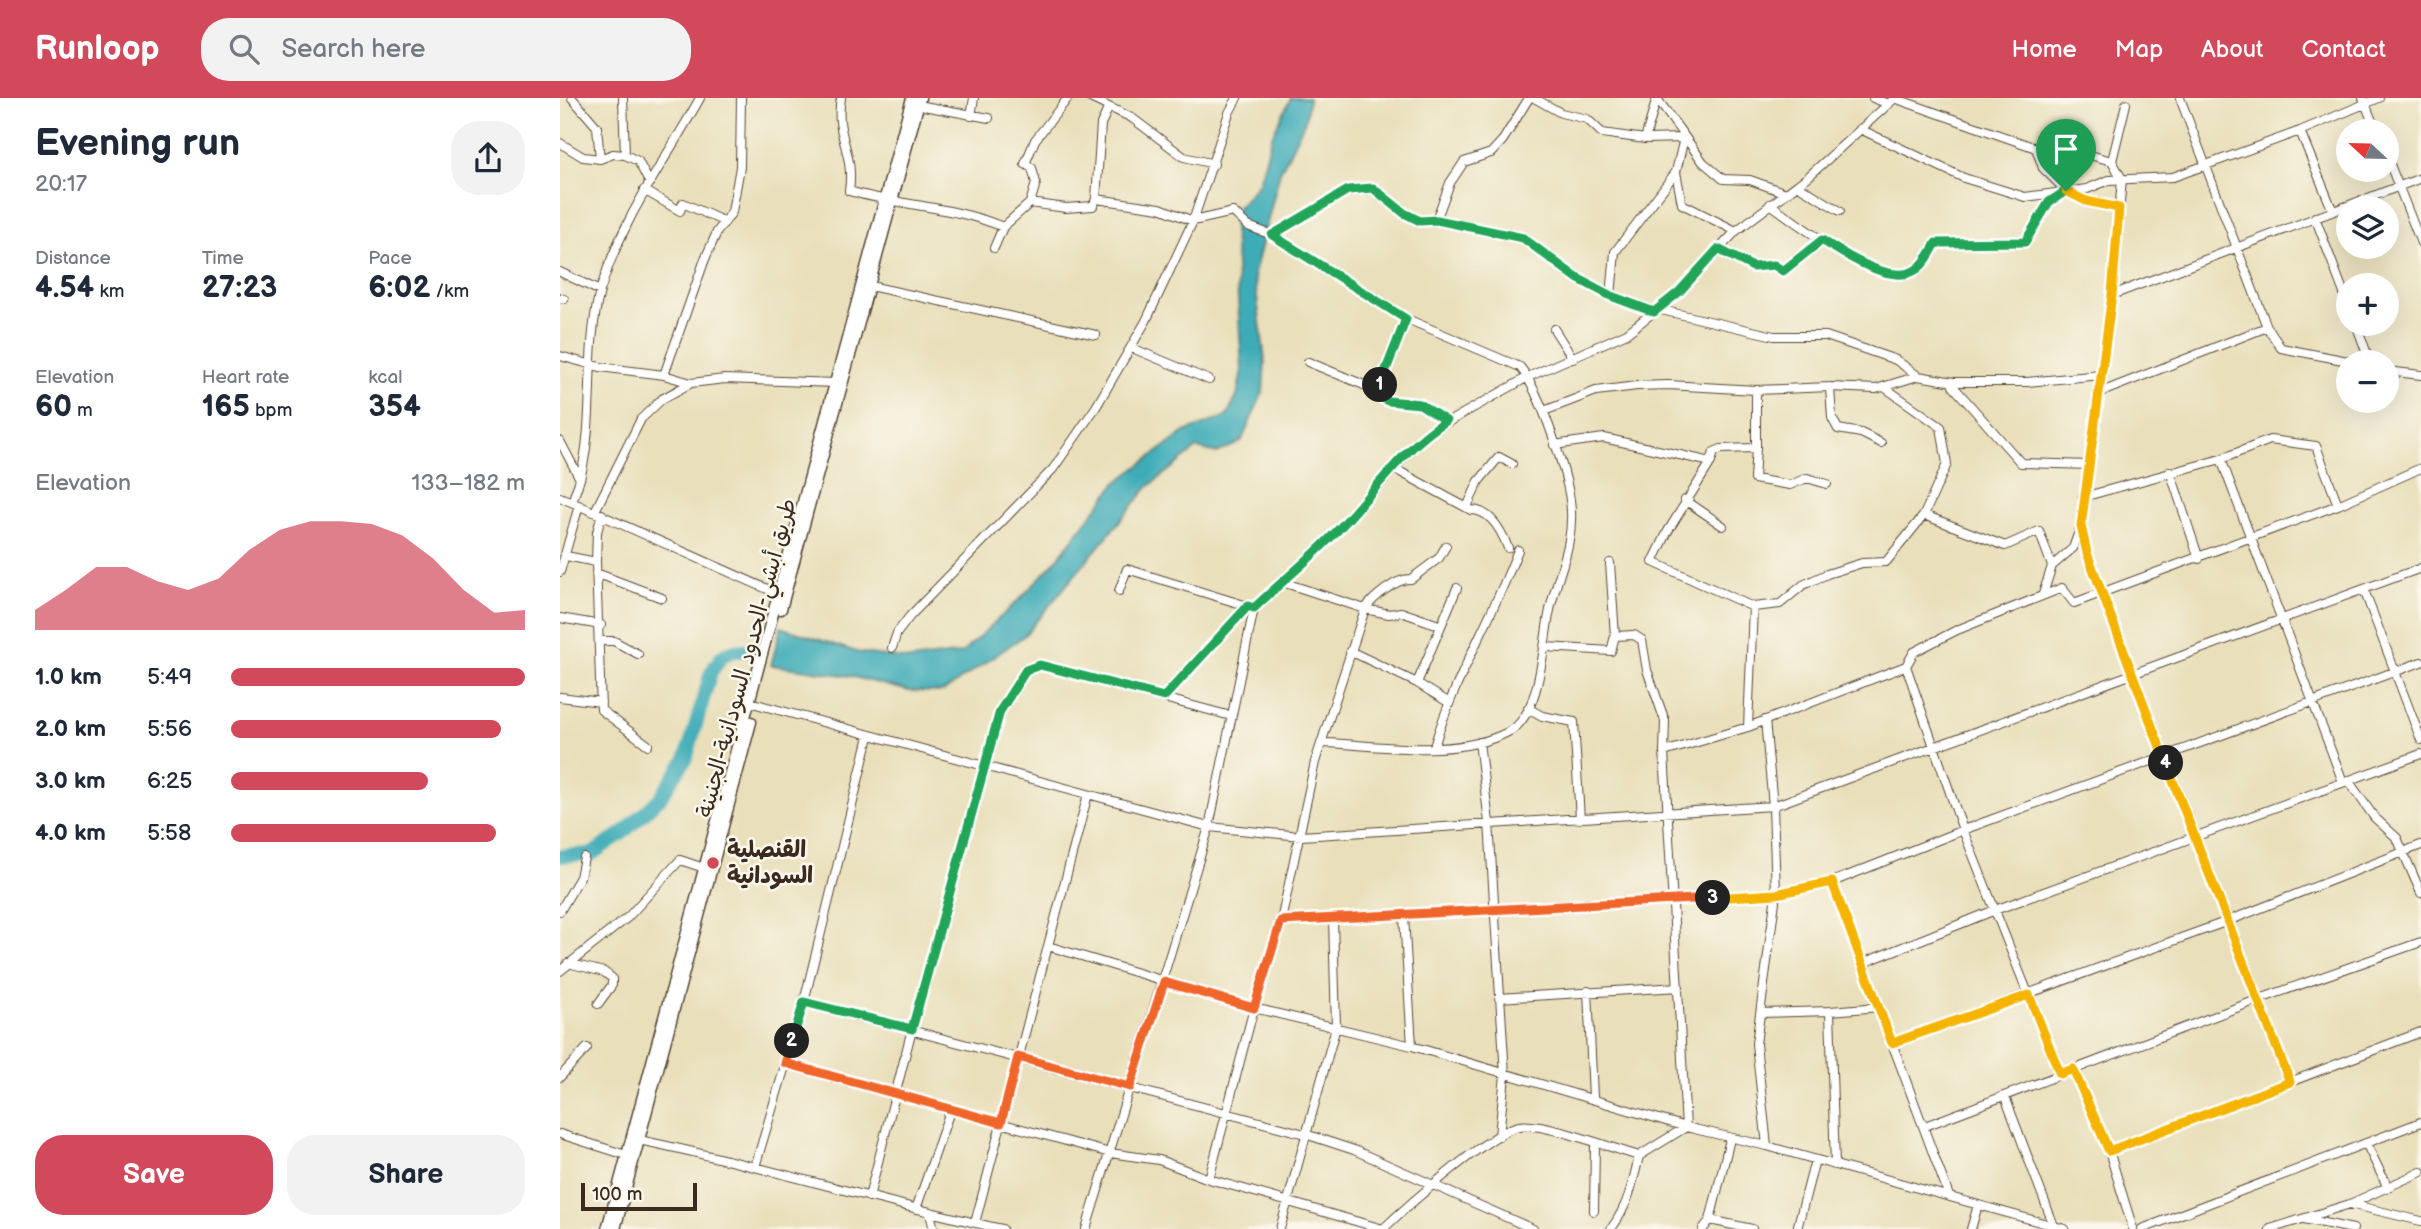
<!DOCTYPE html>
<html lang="en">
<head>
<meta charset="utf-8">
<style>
	body { margin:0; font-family:"Balsamiq Sans","Playpen Sans Arabic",sans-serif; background:#f2f2f3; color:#1f2937; height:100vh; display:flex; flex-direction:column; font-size:26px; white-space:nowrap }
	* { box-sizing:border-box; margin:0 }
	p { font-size:23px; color:#747a83 }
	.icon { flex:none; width:38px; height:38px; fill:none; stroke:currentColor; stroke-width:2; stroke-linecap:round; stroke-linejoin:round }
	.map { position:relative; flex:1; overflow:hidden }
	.sheet { display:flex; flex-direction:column; background:#fff; width:560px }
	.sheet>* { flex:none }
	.needle { width:46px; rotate:292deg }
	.controls { position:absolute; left:1776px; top:21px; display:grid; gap:14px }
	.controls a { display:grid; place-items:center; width:63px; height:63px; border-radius:50%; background:#fff; box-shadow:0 7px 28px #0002; font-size:35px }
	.scale { position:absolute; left:21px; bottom:18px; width:116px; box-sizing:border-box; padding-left:7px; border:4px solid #3b2a1e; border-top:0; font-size:19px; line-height:24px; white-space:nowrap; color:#3b2a1e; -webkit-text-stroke:5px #fbf7ec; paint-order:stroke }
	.pin { position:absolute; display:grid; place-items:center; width:60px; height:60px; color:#fff; margin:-72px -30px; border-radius:50% 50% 50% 0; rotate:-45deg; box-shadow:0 0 7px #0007 }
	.pin .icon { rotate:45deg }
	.km { position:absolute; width:35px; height:35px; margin:-18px; border-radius:50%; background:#222; color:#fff; font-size:19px; line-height:35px; text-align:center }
	.round { display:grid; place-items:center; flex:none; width:74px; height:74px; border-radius:28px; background:#f2f2f3 }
	.head { display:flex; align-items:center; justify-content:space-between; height:119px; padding:0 35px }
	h1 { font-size:38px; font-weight:700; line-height:52px }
	.stats { display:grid; grid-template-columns:repeat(3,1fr); gap:10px; height:119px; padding:7px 35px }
	.stats div { display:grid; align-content:center }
	.stats b { font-size:30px; font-weight:700 }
	.stats small { font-size:19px; font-weight:400 }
	.stats p { font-size:19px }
	.chart { height:196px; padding:14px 35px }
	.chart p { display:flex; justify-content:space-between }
	.chart svg { width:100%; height:126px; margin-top:7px; fill:#d1495b; opacity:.7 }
	.action { display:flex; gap:14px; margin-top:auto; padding:14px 35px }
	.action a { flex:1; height:80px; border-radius:28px; background:#d1495b; color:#fff; font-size:28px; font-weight:700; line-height:80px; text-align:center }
	.action a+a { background:#f2f2f3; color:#1f2937 }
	ul { padding:0 35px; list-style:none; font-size:23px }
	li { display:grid; grid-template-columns:112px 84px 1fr; align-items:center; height:52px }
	li i { height:18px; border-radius:9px; background:#d1495b }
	header { display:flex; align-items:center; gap:42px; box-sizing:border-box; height:98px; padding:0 35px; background:#d1495b; color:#fff }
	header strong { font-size:33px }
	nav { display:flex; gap:38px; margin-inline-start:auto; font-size:24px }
	.search { width:490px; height:63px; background:#f2f2f3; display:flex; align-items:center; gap:18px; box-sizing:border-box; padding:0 24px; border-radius:28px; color:#747a83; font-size:26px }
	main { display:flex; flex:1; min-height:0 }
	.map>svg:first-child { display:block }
</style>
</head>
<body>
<header>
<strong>Runloop</strong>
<div class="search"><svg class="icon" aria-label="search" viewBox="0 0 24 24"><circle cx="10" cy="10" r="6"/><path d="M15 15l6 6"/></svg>Search here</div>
<nav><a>Home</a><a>Map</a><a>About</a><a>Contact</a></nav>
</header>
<main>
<section class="sheet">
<div class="head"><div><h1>Evening run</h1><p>20:17</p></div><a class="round"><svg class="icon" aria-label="share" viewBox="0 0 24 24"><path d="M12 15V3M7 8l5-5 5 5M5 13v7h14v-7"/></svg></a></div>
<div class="stats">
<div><p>Distance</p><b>4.54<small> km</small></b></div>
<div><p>Time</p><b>27:23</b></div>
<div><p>Pace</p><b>6:02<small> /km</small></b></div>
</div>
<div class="stats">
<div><p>Elevation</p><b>60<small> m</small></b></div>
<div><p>Heart rate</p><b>165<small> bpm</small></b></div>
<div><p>kcal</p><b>354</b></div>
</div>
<div class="chart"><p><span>Elevation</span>133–182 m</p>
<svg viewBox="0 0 160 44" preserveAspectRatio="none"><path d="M0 44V37L10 30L20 22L30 22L40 27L50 30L60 26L70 16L80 9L90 6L100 6L110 7L120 11L130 19L140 30L150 38L160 37V44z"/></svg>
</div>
<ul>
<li><b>1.0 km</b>5:49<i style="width:100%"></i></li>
<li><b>2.0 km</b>5:56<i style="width:92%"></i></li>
<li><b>3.0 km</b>6:25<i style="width:67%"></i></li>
<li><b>4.0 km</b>5:58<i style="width:90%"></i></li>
</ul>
<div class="action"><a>Save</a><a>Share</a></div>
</section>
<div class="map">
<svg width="1861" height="1131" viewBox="0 0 1861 1131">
	<rect width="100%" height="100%" fill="#fbf7ec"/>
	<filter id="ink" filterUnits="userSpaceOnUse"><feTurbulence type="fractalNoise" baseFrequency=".0143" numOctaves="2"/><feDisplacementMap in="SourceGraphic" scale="14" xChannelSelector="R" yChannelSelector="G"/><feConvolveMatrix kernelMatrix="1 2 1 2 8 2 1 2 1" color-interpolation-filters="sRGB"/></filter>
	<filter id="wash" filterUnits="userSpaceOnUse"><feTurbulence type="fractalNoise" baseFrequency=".00686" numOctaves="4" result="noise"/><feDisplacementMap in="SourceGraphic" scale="28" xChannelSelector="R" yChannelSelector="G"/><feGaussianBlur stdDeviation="1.57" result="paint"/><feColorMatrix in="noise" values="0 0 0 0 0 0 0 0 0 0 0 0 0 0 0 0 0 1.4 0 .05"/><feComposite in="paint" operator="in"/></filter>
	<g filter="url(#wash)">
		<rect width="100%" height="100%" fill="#e9dfba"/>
		<path fill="#3cacb7" stroke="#3c6b6a" stroke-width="2" d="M731 0H749L745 23 720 74 694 176 705 263 703 294 681 344 657 355 637 350 588 389 465 537 383 594 349 593 290 578 211 567 221 529 297 554 350 562 402 555 463 498 499 459 556 385 625 334 667 318 677 298 682 272 673 114 699 85 712 38Z"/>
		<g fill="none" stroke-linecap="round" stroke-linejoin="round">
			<path stroke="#3cacb7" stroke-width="14" d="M0 758 32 756 64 734 100 700 126 661 151 574 162 558 172 553 190 552"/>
		</g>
	</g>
	<g filter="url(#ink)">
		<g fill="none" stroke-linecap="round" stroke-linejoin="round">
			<defs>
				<path id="minor" d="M12 0 37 29 40 61 53 56 65 57
					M63 0 65 57 78 63 88 82
					M281 0C274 38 295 53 289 93 340 108 394 108 443 129L470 105 506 110 533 108 536 101 541 26 549 9
					M530 0 572 20 624 59 654 66
					M974 0 1001 15 1027 21 1042 35 1085 41 1124 40 1116 74 1122 106 1176 133
					M1313 0 1329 6
					M1334 0 1476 50 1511 52 1552 63 1562 81 1552 197 1521 428 1513 450 1492 468 1483 496
					M1620 0 1707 229 1721 250 1793 264
					M1803 0 1816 33
					M1098 2 1143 64 1163 81 1190 82 1226 95
					M358 7 429 20
					M411 18 414 0
					M1300 31 1404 80 1465 99 1527 91 1549 82 1613 79 1740 33 1819 0
					M1740 33 1772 111
					M1085 41 1097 0
					M0 45 23 59 40 61
					M1476 50 1483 70 1506 93
					M1827 59 1861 145
					M1552 63 1566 6
					M1237 87 1280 113
					M84 92 120 113 123 105 165 124
					M536 101 600 110 633 123 673 114 688 128 712 137 847 221 960 269C980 293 1010 381 1011 413 1013 450 997 477 990 512 983 542 982 618 948 634 895 661 821 647 764 645
					M470 105 476 85 472 70 465 66 475 42 508 0
					M1210 106C1239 126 1317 189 1353 174 1364 169 1370 155 1376 145L1465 144 1489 104 1506 93 1526 103 1559 110
					M1755 119 1788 206
					M876 122 890 85 904 64 931 55 943 42 969 0
					M712 137 788 92 813 91 844 115 860 123 876 122 963 140 1017 180 1051 198 1095 213
					M434 150 443 129
					M1158 151 1193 169 1214 167 1223 173 1262 142
					M0 174 40 193C63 118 103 67 140 0
					M310 188 536 237
					M1552 197 1861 80
					M1051 198 1055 154 1116 74
					M0 200 4 201
					M1097 211 1214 238H1266L1336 262 1358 278
					M1796 226 1810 264
					M994 231 1013 261
					M572 250 649 282
					M0 258 40 269 104 277 131 285 165 281 275 285
					M748 264 804 287 828 303 860 306 886 323
					M1827 273 1861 277
					M104 277 145 161 157 134 172 114 180 69 181 0
					M1394 284 1393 288 1461 365 1530 367
					M1270 289 1272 320 1278 331 1301 335 1321 345
					M1324 289 1381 329 1387 366 1364 417
					M1539 295 1707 229
					M817 297 847 221
					M984 313 1036 293 1077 288 1108 287 1196 292 1270 289 1316 291 1358 278 1394 284H1467L1541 277
					M0 343 20 381 12 404
					M994 347 1044 340 1151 364 1154 354 1161 351 1196 350V292
					M1196 350 1194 381 1230 387 1247 380 1267 386
					M1661 361 1783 684
					M1151 364 1108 433 1093 464 1193 509 1220 506 1243 487 1267 476 1302 465 1326 464 1364 417 1445 448 1479 433 1492 468
					M833 370 911 412C931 412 942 434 948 450
					M1610 373 1639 461
					M20 381C36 320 24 255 40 193
					M0 399 221 497
					M1523 399 1661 361 1710 342 1756 348 1778 407
					M1125 402 1163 428
					M907 409 919 383 939 359 952 366
					M35 413 81 321 102 301 131 285
					M42 416 37 434 36 464 41 612 88 647
					M1521 430 1527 455 1730 984
					M6 458 36 464
					M0 474 19 407
					M36 475 102 500
					M722 484 805 511 829 516 841 514 879 527
					M1804 492 1861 642
					M559 493 567 471 694 510
					M0 520 41 527
					M1055 538 1074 537 1082 542 1087 572 1105 623 1104 654
					M41 543H54L78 556
					M986 549 1051 553 1055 538 1050 465
					M332 550 337 535 350 518 493 371 536 309 586 223 633 123 669 15 677 0
					M790 553 857 585 897 490
					M1346 568 1403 732 1500 976
					M857 585 888 604
					M0 599 41 604
					M604 599 688 508
					M189 604 649 729 741 738 1213 708 1861 470
					M968 610 982 618 1014 624 1020 721
					M1205 622 1213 708 1216 796 1196 946 1207 1048
					M1188 629 1193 509
					M919 644 929 724 945 977 939 1038
					M874 649C894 580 933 519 958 452
					M1788 682 1814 719 1837 740 1861 795
					M1272 784 1389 1098
					M0 813 20 779 24 760
					M844 818 852 948
					M721 823 1216 796 1272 784 1403 732 1861 564
					M488 848 694 910 852 948 1126 1029 1207 1048 1505 1131
					M8 865 44 874 52 880V887L38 906
					M1303 865 1435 812 1861 656
					M0 873 68 819 120 762 144 770
					M1028 893 1033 999
					M939 900 1119 889
					M244 904 745 1036 794 1052 973 1131
					M1200 915 1270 913
					M1332 945 1668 823 1861 747
					M224 966 550 1055 599 1062 649 1081 823 1131C846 1109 932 1033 959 1028 981 1023 1054 1051 1079 1058
					M1513 971 1549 1053
					M0 979 27 950
					M1445 999 1494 1128
					M1365 1028 1697 902 1861 844
					M0 1036 66 1057
					M74 1041C198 1066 318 1104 442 1131
					M1806 1045 1827 1088
					M1275 1067 1270 913 1320 909
					M195 1069 244 904 309 638
					M649 1081 694 910 721 823 755 664 805 511C813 500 836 480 851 481L879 460 886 448
					M309 1099 352 931 441 613 466 572 480 567 671 618
					M1790 1106 1861 1123
					M356 1111 390 1013
					M1034 1113 1035 1046
					M370 1116 374 1131
					M1744 1121 1793 1131
					M1150 1122 1192 1131
					M415 1125 528 696
					M526 1131 649 729 694 510 772 438 865 337 968 279 1067 235 1119 194 1176 133 1249 78 1335 0
					M720 1131 776 929 773 821
					M1051 1131C1068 1108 1073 1085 1079 1058L1126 1029 1104 654 1188 629 1346 568 1354 554 1397 532 1502 490 1514 505 1778 407 1861 370
					M1143 1131 1150 1122 1170 1041
					M1237 1131 1255 1062
					M1411 1131 1418 1107
					M1573 1131 1549 1053 1861 934
					M1582 1131 1861 1024
					M1710 1131 1790 1106 1861 1074"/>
				<path id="highway" d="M221 511 360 0
					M47 1131 352 0
					M55 1131 191 624"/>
			</defs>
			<use href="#minor" stroke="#554535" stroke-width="10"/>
			<use href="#highway" stroke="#554535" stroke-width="13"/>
			<use href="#minor" stroke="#fff" stroke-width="8"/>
			<use href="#highway" stroke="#fff" stroke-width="10"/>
		</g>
	</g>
	<g fill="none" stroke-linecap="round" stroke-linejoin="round" filter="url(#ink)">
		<defs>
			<path id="split-1" d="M820 287 846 221 712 137 788 92 813 90 844 115 860 123 877 122 963 140 1017 180 1051 198 1094 214 1119 194 1158 151 1193 169 1214 167 1223 173 1262 142C1282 155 1333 189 1357 171 1366 165 1371 154 1376 145L1465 144 1489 104 1506 93"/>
			<path id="split-2" d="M232 943 244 904 352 931 440 613 466 572 480 567 604 599 688 508 694 510C720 485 748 463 773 437 811 399 840 352 886 323L860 306 828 303 817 297 820 287"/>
			<path id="split-3" d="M232 943 225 965 441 1025 458 959 570 989 604 884 694 910 721 823 1153 800"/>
			<path id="split-4" d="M1153 800 1216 796 1272 784 1332 945 1469 897 1500 976 1513 971 1549 1053 1730 984 1606 665"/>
			<path id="split-5" d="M1506 93 1526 103 1559 110 1552 197 1521 428 1527 455 1606 665"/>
		</defs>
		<use href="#split-1" stroke="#fff" stroke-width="14"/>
		<use href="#split-2" stroke="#fff" stroke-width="14"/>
		<use href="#split-3" stroke="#fff" stroke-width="14"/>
		<use href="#split-4" stroke="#fff" stroke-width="14"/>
		<use href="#split-5" stroke="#fff" stroke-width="14"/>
		<use href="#split-1" stroke="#22a559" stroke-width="9"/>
		<use href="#split-2" stroke="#22a559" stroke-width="9"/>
		<use href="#split-3" stroke="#f0652b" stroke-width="9"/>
		<use href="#split-4" stroke="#f5b400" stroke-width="9"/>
		<use href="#split-5" stroke="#f5b400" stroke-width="9"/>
	</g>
	<circle fill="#d1495b" stroke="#fbf7ec" stroke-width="2.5" cx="153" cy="765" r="7"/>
	<g text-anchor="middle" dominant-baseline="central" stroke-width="5" stroke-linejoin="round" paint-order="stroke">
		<g font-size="23" fill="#3b2a1e" stroke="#fbf7ec">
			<text transform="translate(187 560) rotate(-75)">طريق أبشي-الحدود السودانية-الجنينة</text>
		</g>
		<g font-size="23" font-weight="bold" fill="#3b2a1e" stroke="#fbf7ec" text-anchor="start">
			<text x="167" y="752">القنصلية<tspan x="167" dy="26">السودانية</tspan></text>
		</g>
	</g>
</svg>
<div class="controls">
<a><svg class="needle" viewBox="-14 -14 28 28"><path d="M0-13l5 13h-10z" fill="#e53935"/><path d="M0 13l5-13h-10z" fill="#747a83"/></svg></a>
<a><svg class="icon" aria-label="layers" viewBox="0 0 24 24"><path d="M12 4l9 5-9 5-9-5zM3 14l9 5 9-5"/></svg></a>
<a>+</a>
<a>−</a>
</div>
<div class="scale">100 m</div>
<div class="pin" style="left:1506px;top:93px;background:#1e9e55"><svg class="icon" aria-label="arrive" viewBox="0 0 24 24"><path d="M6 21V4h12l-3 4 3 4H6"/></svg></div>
<b class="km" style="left:820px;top:287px">1</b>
<b class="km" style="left:232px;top:943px">2</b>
<b class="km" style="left:1153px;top:800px">3</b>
<b class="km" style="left:1606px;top:665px">4</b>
</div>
</main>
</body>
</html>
